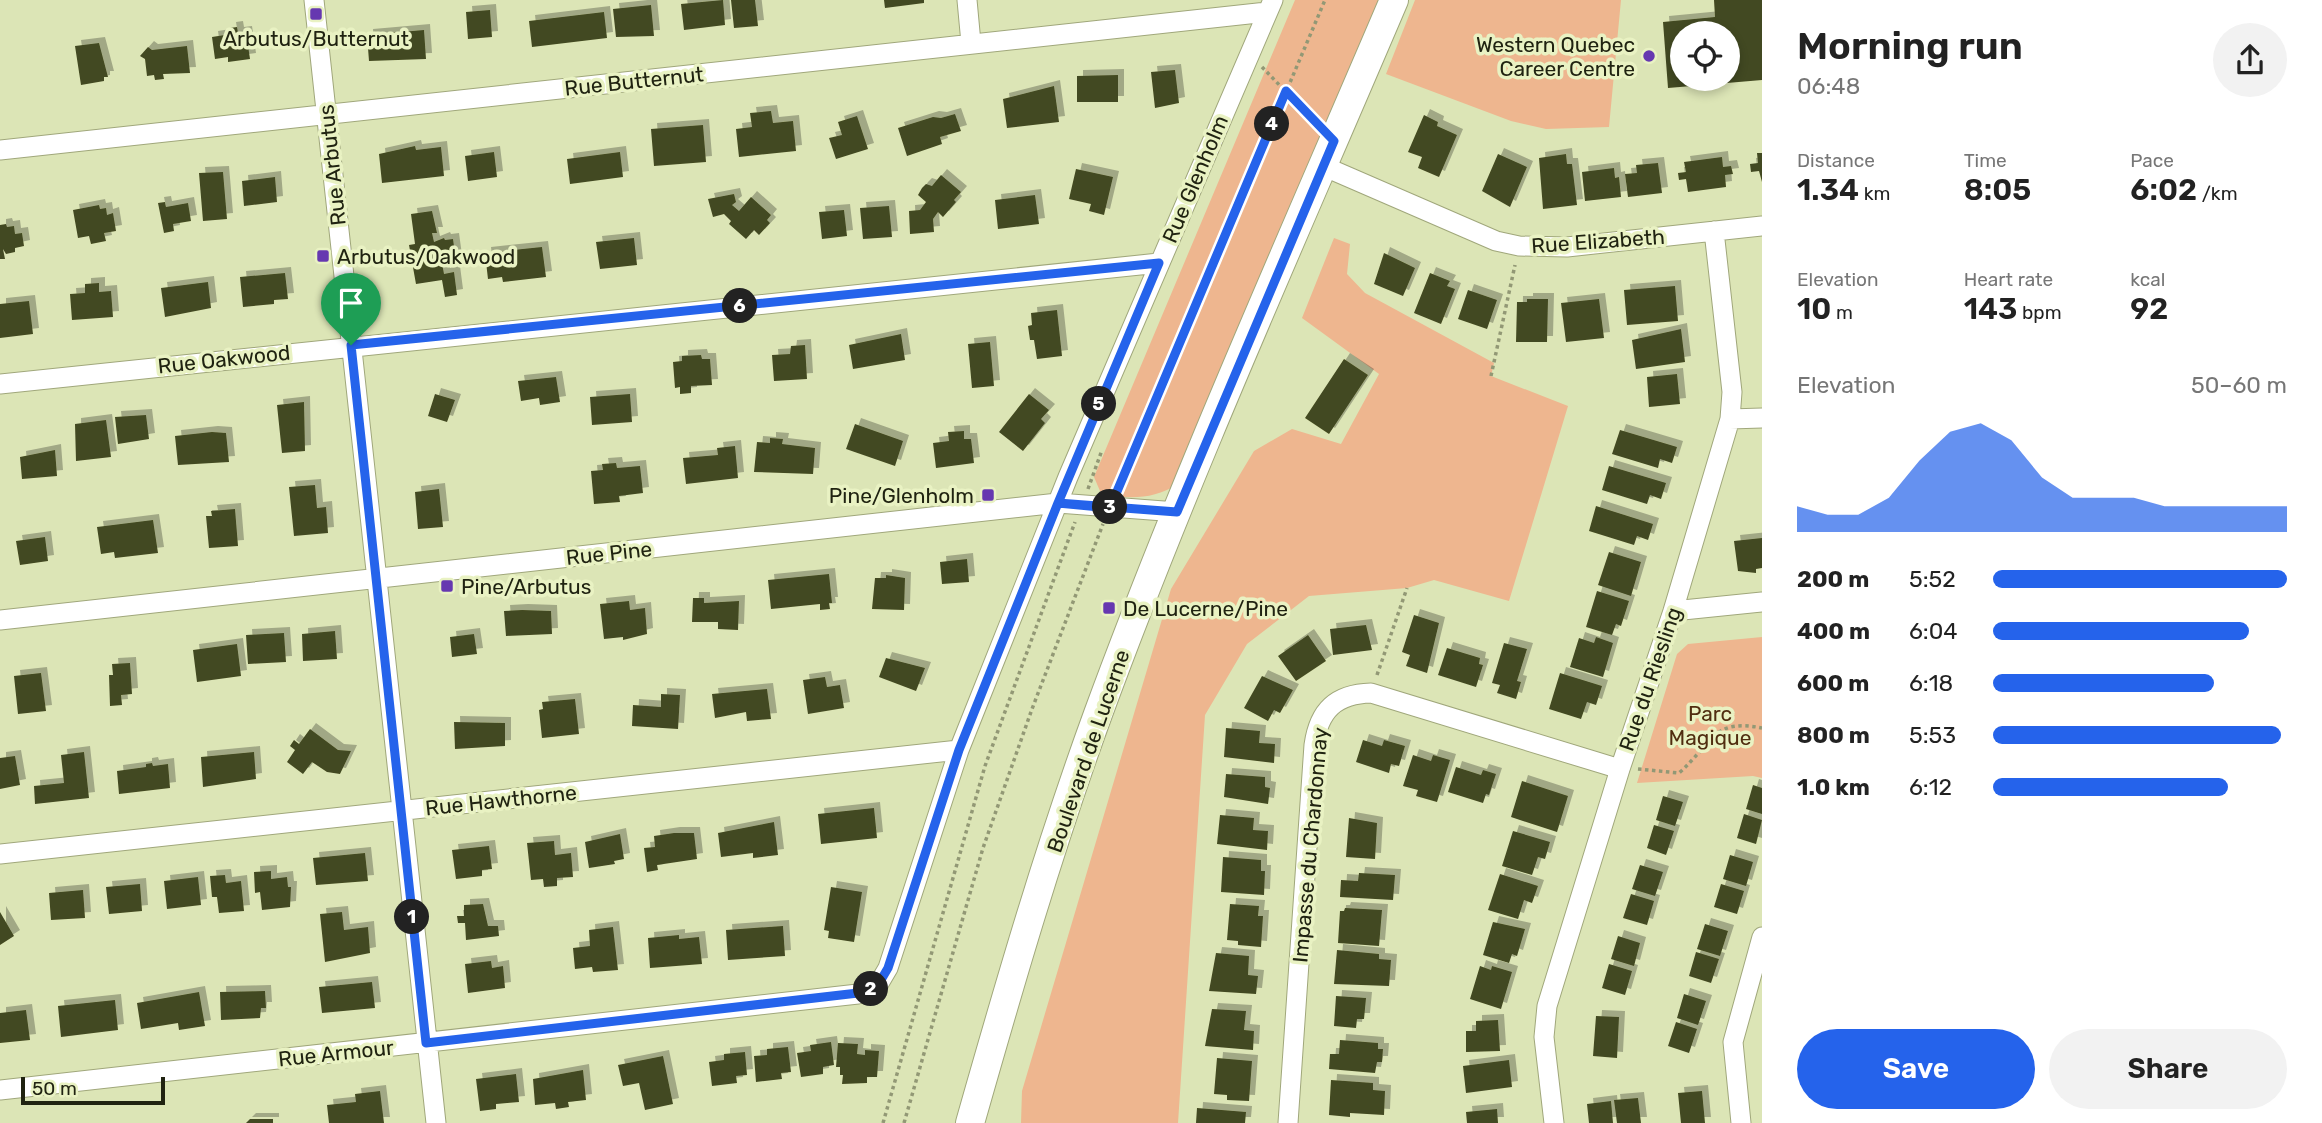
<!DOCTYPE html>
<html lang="en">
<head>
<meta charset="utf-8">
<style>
	body { margin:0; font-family:Rubik,sans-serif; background:#f2f2f2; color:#222; height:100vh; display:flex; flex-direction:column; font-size:26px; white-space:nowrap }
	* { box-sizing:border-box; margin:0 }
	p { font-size:23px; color:#767676 }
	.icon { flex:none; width:38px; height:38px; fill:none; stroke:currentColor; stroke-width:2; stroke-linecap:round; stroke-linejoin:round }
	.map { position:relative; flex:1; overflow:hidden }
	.sheet { display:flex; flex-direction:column; background:#fff; width:560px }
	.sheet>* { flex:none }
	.controls { position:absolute; left:1670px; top:21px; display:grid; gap:14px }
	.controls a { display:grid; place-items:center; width:70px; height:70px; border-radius:50%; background:#fff; box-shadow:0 4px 10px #0003; font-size:35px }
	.scale { position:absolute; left:21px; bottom:18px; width:144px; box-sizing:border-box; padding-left:7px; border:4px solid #202311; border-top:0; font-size:19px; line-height:24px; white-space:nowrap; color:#202311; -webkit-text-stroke:5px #e9f2c3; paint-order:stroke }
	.pin { position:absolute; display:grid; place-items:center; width:60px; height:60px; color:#fff; margin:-72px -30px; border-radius:50% 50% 50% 0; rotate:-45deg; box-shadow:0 0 7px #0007 }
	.pin .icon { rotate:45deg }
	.km { position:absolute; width:35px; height:35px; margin:-18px; border-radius:50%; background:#222; color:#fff; font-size:19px; line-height:35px; text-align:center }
	.round { display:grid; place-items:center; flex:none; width:74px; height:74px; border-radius:37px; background:#f2f2f2 }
	.head { display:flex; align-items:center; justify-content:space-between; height:119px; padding:0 35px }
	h1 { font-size:38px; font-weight:600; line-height:52px }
	.figures { display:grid; grid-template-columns:repeat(3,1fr); gap:10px; height:119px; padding:7px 35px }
	.figures div { display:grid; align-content:center }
	.figures b { font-size:30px; font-weight:600 }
	.figures small { font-size:19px; font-weight:400 }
	.figures p { font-size:19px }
	.chart { height:196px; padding:14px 35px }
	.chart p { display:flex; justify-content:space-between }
	.chart svg { width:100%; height:126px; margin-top:7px; fill:#2563eb; opacity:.7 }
	.primary-button { display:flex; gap:14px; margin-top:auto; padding:14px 35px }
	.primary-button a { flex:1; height:80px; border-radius:42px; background:#2563eb; color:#fff; font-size:28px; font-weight:600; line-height:80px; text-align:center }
	.primary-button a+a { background:#f2f2f2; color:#222 }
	ul { padding:0 35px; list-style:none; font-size:23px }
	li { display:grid; grid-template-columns:112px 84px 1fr; align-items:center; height:52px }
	li i { height:18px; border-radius:9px; background:#2563eb }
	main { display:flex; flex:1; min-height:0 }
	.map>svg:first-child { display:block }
</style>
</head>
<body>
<main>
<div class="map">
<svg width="1762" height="1123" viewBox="0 0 1762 1123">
	<defs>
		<filter id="shadow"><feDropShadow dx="6" dy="-6" stdDeviation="0" flood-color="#0004"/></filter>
	</defs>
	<rect width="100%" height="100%" fill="#dce5b6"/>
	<path fill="#eeb68f" d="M1295 0H1392L1178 484C1154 499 1133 499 1105 495L1100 491 1094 477Z
		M1415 0H1621L1609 127 1546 129 1511 121 1386 74Z
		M1334 238 1350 244 1347 274 1365 293 1494 363 1491 376 1568 406 1509 601 1434 580 1407 588 1309 596 1247 644 1205 715 1178 1123H1021L1022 1091 1171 589 1254 451 1292 429 1341 444 1379 374 1302 318Z
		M1762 637V778L1753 776 1637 783 1677 654 1688 644Z"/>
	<path fill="#434920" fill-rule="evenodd" filter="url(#shadow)" d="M723 0 725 25 684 30 681 4Z
		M731 0H755L758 26 734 28Z
		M884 0H924V3L885 8Z
		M1714 0H1762V80L1668 88 1663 22 1715 17ZM1682 33H1727V79H1682Z
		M651 5 654 36 616 37 613 9Z
		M490 10 492 37 468 39 466 12Z
		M604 12 607 38 532 47 529 21Z
		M237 27 238 33 246 32 250 59 228 62V57L215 59 212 37 231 34 230 28Z
		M424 30 426 59 369 61 367 35Z
		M99 43 108 77H104V81L81 85 75 46Z
		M187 46 190 73 163 74 164 79 155 80 154 75 147 76 145 59 140 56 148 47 152 50Z
		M1175 70 1179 103 1155 108 1151 72Z
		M1118 75V102H1077V76Z
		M1054 86 1059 122 1007 128 1003 99Z
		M771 111 773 123 793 121 796 151 739 157 736 129 752 127 750 113Z
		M955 114 961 131 940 137 942 144 907 156 898 128 933 117 941 118Z
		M1424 115 1438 122 1437 126 1457 135 1439 177 1418 168 1422 157 1408 152Z
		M857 116 868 149 836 159 829 138 842 135 838 122Z
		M703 125 706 162 654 166 651 129Z
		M415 146 416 150 441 147 444 176 382 183 379 154Z
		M494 152 497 177 468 181 465 156Z
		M620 152 623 177 570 184 567 159Z
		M1757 153H1762V182L1759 171 1751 172 1750 164 1758 163Z
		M1498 154 1527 167 1510 207 1482 191Z
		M1566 154 1567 164H1572L1577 205 1543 209 1539 158Z
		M1722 157 1723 167 1731 166 1733 174 1725 175 1726 187 1688 192 1686 179 1679 180 1678 173 1686 172 1684 162Z
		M1658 163 1662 193 1628 197 1625 174 1637 173 1636 165Z
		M1614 168 1615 178 1619 177 1621 197 1585 201 1582 172Z
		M1076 169 1113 177 1104 215 1089 211 1091 204 1069 199Z
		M223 172 227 219 203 221 199 173Z
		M941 175 961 192 954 200 956 202 943 217 938 212 933 219 934 232 910 234 909 211 920 210 926 202 918 195 922 188 926 184 932 186Z
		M275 177 277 202 244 206 242 181Z
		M734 194 736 202 732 205 739 211 751 197 771 215 767 220 770 223 759 235 754 230 746 239 729 224 731 221 724 214 713 217 708 199Z
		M1035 195 1039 224 998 229 995 200Z
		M165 202 166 207 188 203 191 221 173 224 174 231 164 233 158 203Z
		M99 205 100 209 106 208 107 215 113 213 116 231 104 233 106 241 91 244 89 236 78 238 73 210Z
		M889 206 892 237 863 239 860 208Z
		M844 210 847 236 822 239 819 212Z
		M432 211 437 233H432L434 242 444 238 445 240 453 239 456 261 442 263 444 274 454 272 457 295 445 297 442 280 416 284 409 245 415 244 411 214Z
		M6 224 7 227 14 226 15 234 22 233 24 246 15 248V252L6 254 3 249 5 259H0V225Z
		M634 238 637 265 600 269 596 242Z
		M542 247 546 277 503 282 502 277 488 279 485 253Z
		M1384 253 1415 268 1403 296 1374 284Z
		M285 273 288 299 274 300V304L243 307 240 277Z
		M1430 273 1450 281 1447 286 1455 289 1441 324 1414 313Z
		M208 282 211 308 165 317 161 288Z
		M99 283V292L111 291 113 317 72 320 70 294 85 293V284Z
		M1675 286 1678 321 1627 325 1624 290Z
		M1468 290 1497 300 1487 329 1458 319Z
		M1527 299H1548L1547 342H1516L1517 302H1527Z
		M1599 299 1604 338 1566 342 1561 303Z
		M29 301 33 334 0 338V304Z
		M1057 310 1062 356 1037 359 1034 340H1030L1028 326 1032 325 1031 313Z
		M1681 329 1685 362 1636 369 1632 340Z
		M901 334 905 360 853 369 849 345Z
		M990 342 994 386 972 388 968 344Z
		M805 345 807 379 774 381 772 355 790 354 791 346Z
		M701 355 702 359H710L712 385 691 386V393L680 394V387L675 388 673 362 682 361V356Z
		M1344 359 1368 375 1329 434 1305 418Z
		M1677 374 1680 404 1649 407 1647 377Z
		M556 377 560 402 540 405 539 398 521 401 518 381Z
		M435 394 455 400 447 422 428 416Z
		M630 394 632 422 592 425 590 397Z
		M1029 394 1049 410 1041 419 1045 423 1023 451 999 432Z
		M304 402 305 451 282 453 277 405Z
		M146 415 149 439 118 444 115 417Z
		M106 420 111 457 76 461 75 424Z
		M855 424 903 441 895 466 846 449Z
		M1620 430 1677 447 1672 463 1660 459 1658 468 1612 454Z
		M964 431V439H971L974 463 936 468 933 443 949 441 948 432Z
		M212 432 226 433 229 462 178 465 175 436Z
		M770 438 783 439 782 444 815 448 813 474 754 472 757 442 770 443Z
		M735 446 738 478 686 484 683 458 718 455 717 448Z
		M55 450 57 476 22 479 20 457Z
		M616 463 617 468 640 466 643 493 619 496 620 502 594 504 591 471 603 470 602 464Z
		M1609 466 1666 483 1661 499 1650 495 1647 504 1602 490Z
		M315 485 317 508 326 507 328 533 294 536 289 487Z
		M439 489 443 527 418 529 415 492Z
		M1596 506 1653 524 1648 540 1637 536 1634 545 1589 531Z
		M235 509 238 546 209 548 206 516H212L211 511Z
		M153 520 158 553 115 558 114 552 101 554 97 527Z
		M45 537 48 561 20 565 16 541Z
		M1762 538V568L1756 569V573L1738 571 1734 541Z
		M1609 552 1641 562 1631 596 1598 585Z
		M967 559 969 582 942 584 940 562Z
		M829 574 832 603H829L830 609 820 610V604L771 609 768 580Z
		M886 575 905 578 904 610 872 609 875 578H886Z
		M1597 591 1629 601 1621 626 1616 624 1612 635 1586 627Z
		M693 598H704V603L739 601 738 630 718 629V622H692Z
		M629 601 630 610 645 608 647 634 623 640V637L604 639 600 604Z
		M522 610 551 611 552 634 506 636 504 611Z
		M1414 615 1439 623 1427 673 1406 666 1410 655 1402 652Z
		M1366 625 1372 650 1333 655 1330 629Z
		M335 631 337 659 303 661 302 634Z
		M284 633 286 662 248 664 246 635Z
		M474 634 477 654 452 657 450 637Z
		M1308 635 1326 661 1296 681 1278 656Z
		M1596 637 1613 643 1603 677 1570 667 1579 638 1594 643Z
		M1504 643 1527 649 1517 681 1521 682 1516 699 1497 693 1500 685 1492 683Z
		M237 644 241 676 197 682 193 650Z
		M1447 648 1480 658 1479 664 1483 665 1476 687 1438 675Z
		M886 658 925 668 916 691 879 677Z
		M130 663 132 694 121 695 122 705 110 706 109 675H113L112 664Z
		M41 673 46 711 18 714 14 676Z
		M1560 673 1602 686 1596 705 1587 702 1581 719 1549 709Z
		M1262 676 1293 690 1280 713 1274 710 1268 721 1244 708Z
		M825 677 827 687 840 685 844 708 808 714 803 680Z
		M767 689 771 719 747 721 746 712 715 718 712 694Z
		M661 694 680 695 678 729 632 726 633 705 661 707Z
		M575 699 579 734 542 738 539 710 543 709 542 702Z
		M454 722 505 723V746L455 749Z
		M1226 728 1260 731 1259 743 1275 744 1274 763 1224 757Z
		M310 729 338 750 351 751 340 774 327 772 312 762 303 774 287 762 295 750 290 746 294 740 299 744Z
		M1363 740 1382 746 1384 740 1405 746 1399 766 1391 764 1389 773 1356 762Z
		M84 752 89 798 35 804 34 786 64 783 61 755Z
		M254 752 256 779 203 787 201 757Z
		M1413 755 1431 761 1433 755 1450 760 1437 802 1416 796 1418 790 1403 786Z
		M15 756 20 785 0 789V758Z
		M152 763 153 766 168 764 170 788 119 794 117 771 146 767V764Z
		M1456 767 1481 775 1483 770 1496 774 1489 795 1486 794 1483 803 1448 792Z
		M1226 774 1265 777V787L1270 788 1268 804 1224 797Z
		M1522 781 1568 796 1557 832 1511 817Z
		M1753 785 1762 788V814L1746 809Z
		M1663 796 1683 802 1675 826 1656 820Z
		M874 808 877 838 821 844 818 814Z
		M1744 814 1762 820 1756 844 1737 838Z
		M1220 815 1254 818 1253 830 1268 831 1267 850 1217 844Z
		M1349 818 1377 823 1375 859 1346 857Z
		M774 822 778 855 753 858V853L721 857 718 833Z
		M1654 825 1674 831 1666 855 1647 848Z
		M1513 831 1550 842 1545 859 1538 857 1532 875 1502 866Z
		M674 833H694L697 859 657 865 658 870 647 872 644 848 655 847 654 836Z
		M620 834 624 859 614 861 615 864 589 868 585 842Z
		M554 841 555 855 571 853 573 877 557 878V886L544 887 543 879 531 880 527 843Z
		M489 846 492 869 482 870V876L456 879 452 850Z
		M365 853 368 881 316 885 313 858Z
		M1730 855 1753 862 1746 886 1723 879Z
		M1223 857 1261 860V871H1265L1264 895 1221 892Z
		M1640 865 1663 872 1655 896 1632 889Z
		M271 871V879L287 877 288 887H291L290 907 262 910 260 892 255 893 254 872Z
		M1359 873 1395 875 1393 900 1340 897 1341 880 1358 881Z
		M1500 874 1538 886 1532 903 1524 900 1518 919 1488 910Z
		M225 875 226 883 241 881 244 911 219 913 217 897H212L210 876Z
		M198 877 201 905 167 909 164 881Z
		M140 884 142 911 109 914 106 887Z
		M1721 884 1744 891 1737 914 1714 907Z
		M831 887 862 892 854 942 828 938 829 931 824 930Z
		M83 890 85 918 51 920 49 893Z
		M1631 894 1654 901 1647 925 1623 918Z
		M483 904 488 926H498L499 936 466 940 465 923H458L457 916H464V905Z
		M1230 904 1259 906 1258 916H1263L1261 947 1238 945V941L1227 940Z
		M1345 908 1382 910 1379 946 1338 943 1340 911H1344Z
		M0 912 14 936 0 945Z
		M342 912 344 930 368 927 370 953 325 962 320 914Z
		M1493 922 1525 929 1517 956 1512 954 1509 963 1483 955Z
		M1705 924 1728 931 1720 956 1697 949Z
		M783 926 785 956 728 960 726 930Z
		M613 927 618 970 593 972 592 967 575 969 573 948 590 946 589 930Z
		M679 935V939L699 937 702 964 650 968 648 938Z
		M1618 936 1640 943 1634 966 1611 959Z
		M1337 950 1379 954V959L1391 960 1389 986 1334 984Z
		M1696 952 1719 959 1711 983 1689 976Z
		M1216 953 1249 956 1248 975 1258 976 1256 994 1209 991Z
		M491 961 492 968 503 966 505 988 468 993 465 964Z
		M1609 964 1632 971 1625 995 1602 988Z
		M1480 966 1491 970 1492 966 1512 972 1501 1009 1470 999Z
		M372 982 375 1008 322 1013 319 987Z
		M265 991 266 1008H261L260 1018 221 1020 220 992Z
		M199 992 205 1026 179 1030 178 1023 141 1029 137 1003Z
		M1684 994 1706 1001 1698 1025 1677 1018Z
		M1336 996 1366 998 1364 1019H1357L1356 1028 1334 1026Z
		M115 1000 118 1030 61 1037 58 1006Z
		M1212 1009 1246 1011 1244 1030 1254 1031 1253 1050 1205 1046Z
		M26 1010 30 1040 0 1043V1013Z
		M1596 1016 1619 1017 1617 1058 1593 1056Z
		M1498 1020 1500 1051 1466 1052V1031H1476V1021Z
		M1676 1022 1697 1029 1689 1053 1668 1046Z
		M1340 1040 1378 1043V1049H1383L1382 1062H1377L1375 1073 1329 1069 1330 1054H1339Z
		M831 1042 834 1065 823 1067V1074L801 1077 797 1053 811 1051 810 1045Z
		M838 1043 858 1044 857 1054 865 1055V1050L879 1051 877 1077H867V1083L842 1084 843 1075H840V1067H836Z
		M788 1047 791 1072 781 1073 782 1079 756 1082 754 1056 767 1055V1049Z
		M745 1052 747 1075 736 1076 737 1083 712 1086 709 1062 724 1060V1054Z
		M663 1056 673 1104 645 1110 639 1083 623 1086 618 1065Z
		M1217 1058 1252 1061 1249 1101 1227 1100V1095L1214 1094Z
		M1509 1060 1512 1087 1466 1093 1463 1066Z
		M583 1070 586 1100 568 1102 569 1107 556 1109 555 1103 535 1105 533 1079Z
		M516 1074 519 1102 496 1104V1109L480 1111 476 1079Z
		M1331 1080 1373 1083V1090L1385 1091 1384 1115 1350 1113V1117L1329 1115Z
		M380 1091 384 1123H329L327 1105 356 1102 355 1094Z
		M1702 1091 1705 1123H1681L1678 1093Z
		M1638 1098 1641 1123H1617L1614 1100Z
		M1611 1101 1613 1123H1589L1587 1104Z
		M1197 1108 1246 1112 1245 1123H1196Z
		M1497 1109 1498 1123H1467L1466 1112Z
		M250 1119H273V1123H246Z"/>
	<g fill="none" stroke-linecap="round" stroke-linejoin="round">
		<defs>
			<path id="street" d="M314 0 436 1123
				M967 0 971 43
				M0 150 1267 12
				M1323 166 1496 241 1519 246 1567 247 1762 226
				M0 384 1159 263
				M1730 419 1762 418
				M1673 611 1762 602
				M0 620 1058 503 1177 512
				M0 854 959 750
				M0 1090 858 994 878 985 888 968 959 750 1068 477 1273 0
				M1288 1123 1314 745C1319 710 1336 694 1371 693L1620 769
				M1554 1123 1544 1037 1547 1006 1620 769 1673 611 1730 419 1732 392 1714 231
				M1741 1123 1733 1042 1762 937"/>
			<path id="secondary" d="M970 1123C1009 986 1049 848 1098 714 1187 472 1293 237 1394 0"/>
		</defs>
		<use href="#street" stroke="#a0a77b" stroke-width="21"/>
		<use href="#secondary" stroke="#a0a77b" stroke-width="30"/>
		<path stroke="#929875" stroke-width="3.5" stroke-dasharray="3.5 3.5" stroke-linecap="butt" d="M1262 67 1315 122
			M1491 376 1515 265
			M1118 488 1325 0
			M1088 489 1102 450
			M1377 675 1407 588
			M1638 769 1679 773C1713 743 1712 718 1762 728
			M883 1123 985 766 1075 522
			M904 1123 983 848 1032 709 1103 524"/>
		<use href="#street" stroke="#fff" stroke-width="19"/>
		<use href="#secondary" stroke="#fff" stroke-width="28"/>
	</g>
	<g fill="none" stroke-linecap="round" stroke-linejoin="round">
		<defs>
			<path id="route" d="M351 345 426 1043 858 993 878 985 888 968 959 750 1058 503 1177 512 1334 141 1286 91 1110 508 1058 503 1159 263 351 345"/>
		</defs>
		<use href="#route" stroke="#fff" stroke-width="14"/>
		<use href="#route" stroke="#2563eb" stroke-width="9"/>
	</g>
	<g fill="#6638b0" stroke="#e9f2c3" stroke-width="2.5">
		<rect x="309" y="7" width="14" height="14" rx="3.5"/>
		<circle cx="1649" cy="56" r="7"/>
		<rect x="316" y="249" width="14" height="14" rx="3.5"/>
		<rect x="981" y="488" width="14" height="14" rx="3.5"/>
		<rect x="440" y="579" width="14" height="14" rx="3.5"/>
		<rect x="1102" y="601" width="14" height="14" rx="3.5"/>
	</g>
	<g text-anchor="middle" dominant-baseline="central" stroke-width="7" stroke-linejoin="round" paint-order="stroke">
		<g font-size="21" fill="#202311" stroke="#e9f2c3" text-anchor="start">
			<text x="316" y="38" text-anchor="middle">Arbutus/Butternut</text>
			<text x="1635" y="44" text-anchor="end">Western Quebec<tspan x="1635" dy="24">Career Centre</tspan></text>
			<text x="337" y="256">Arbutus/Oakwood</text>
			<text x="974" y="495" text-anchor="end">Pine/Glenholm</text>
			<text x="461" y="586">Pine/Arbutus</text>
			<text x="1123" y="608">De Lucerne/Pine</text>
		</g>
		<g font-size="21" fill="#202311" stroke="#e9f2c3">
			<text transform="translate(634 81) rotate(-6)">Rue Butternut</text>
			<text transform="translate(332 165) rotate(-96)">Rue Arbutus</text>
			<text transform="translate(1195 179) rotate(-67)">Rue Glenholm</text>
			<text transform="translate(1598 241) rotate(-4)">Rue Elizabeth</text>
			<text transform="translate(224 359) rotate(-6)">Rue Oakwood</text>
			<text transform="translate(609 553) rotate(-6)">Rue Pine</text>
			<text transform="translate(1650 679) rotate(-71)">Rue du Riesling</text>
			<text transform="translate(1088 751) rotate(-71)">Boulevard de Lucerne</text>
			<text transform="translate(501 800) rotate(-6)">Rue Hawthorne</text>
			<text transform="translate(1310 845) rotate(-85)">Impasse du Chardonnay</text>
			<text transform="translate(336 1053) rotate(-6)">Rue Armour</text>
		</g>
		<g font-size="21" fill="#502d10" stroke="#e9f2c3">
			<text x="1710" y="713">Parc<tspan x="1710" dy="24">Magique</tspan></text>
		</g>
	</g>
</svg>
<div class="controls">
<a><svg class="icon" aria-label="locate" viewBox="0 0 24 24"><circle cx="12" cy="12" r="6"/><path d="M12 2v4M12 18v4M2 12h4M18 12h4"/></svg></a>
</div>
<div class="scale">50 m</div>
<div class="pin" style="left:351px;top:345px;background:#1e9e55"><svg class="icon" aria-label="arrive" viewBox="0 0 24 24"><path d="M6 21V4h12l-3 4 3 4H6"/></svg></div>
<b class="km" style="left:412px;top:917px">1</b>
<b class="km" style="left:871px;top:989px">2</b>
<b class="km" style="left:1110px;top:507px">3</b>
<b class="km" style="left:1272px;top:124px">4</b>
<b class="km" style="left:1099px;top:404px">5</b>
<b class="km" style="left:740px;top:306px">6</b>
</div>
<section class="sheet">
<div class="head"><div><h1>Morning run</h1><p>06:48</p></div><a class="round"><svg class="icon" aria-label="share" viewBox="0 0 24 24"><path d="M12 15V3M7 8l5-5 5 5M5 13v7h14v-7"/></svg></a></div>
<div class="figures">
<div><p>Distance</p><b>1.34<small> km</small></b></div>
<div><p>Time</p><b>8:05</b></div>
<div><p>Pace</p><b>6:02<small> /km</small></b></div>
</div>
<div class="figures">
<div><p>Elevation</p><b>10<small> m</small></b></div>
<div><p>Heart rate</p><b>143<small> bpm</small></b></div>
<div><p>kcal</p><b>92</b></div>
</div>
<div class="chart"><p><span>Elevation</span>50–60 m</p>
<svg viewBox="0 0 160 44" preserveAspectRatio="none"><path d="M0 44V35L10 38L20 38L30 32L40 19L50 9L60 6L70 12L80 25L90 32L100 32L110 32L120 35L130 35L140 35L150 35L160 35V44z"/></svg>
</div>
<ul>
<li><b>200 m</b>5:52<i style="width:100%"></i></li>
<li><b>400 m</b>6:04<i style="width:87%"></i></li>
<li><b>600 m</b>6:18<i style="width:75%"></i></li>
<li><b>800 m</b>5:53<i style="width:98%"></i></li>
<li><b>1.0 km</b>6:12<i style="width:80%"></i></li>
</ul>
<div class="primary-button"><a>Save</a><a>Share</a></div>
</section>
</main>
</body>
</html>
